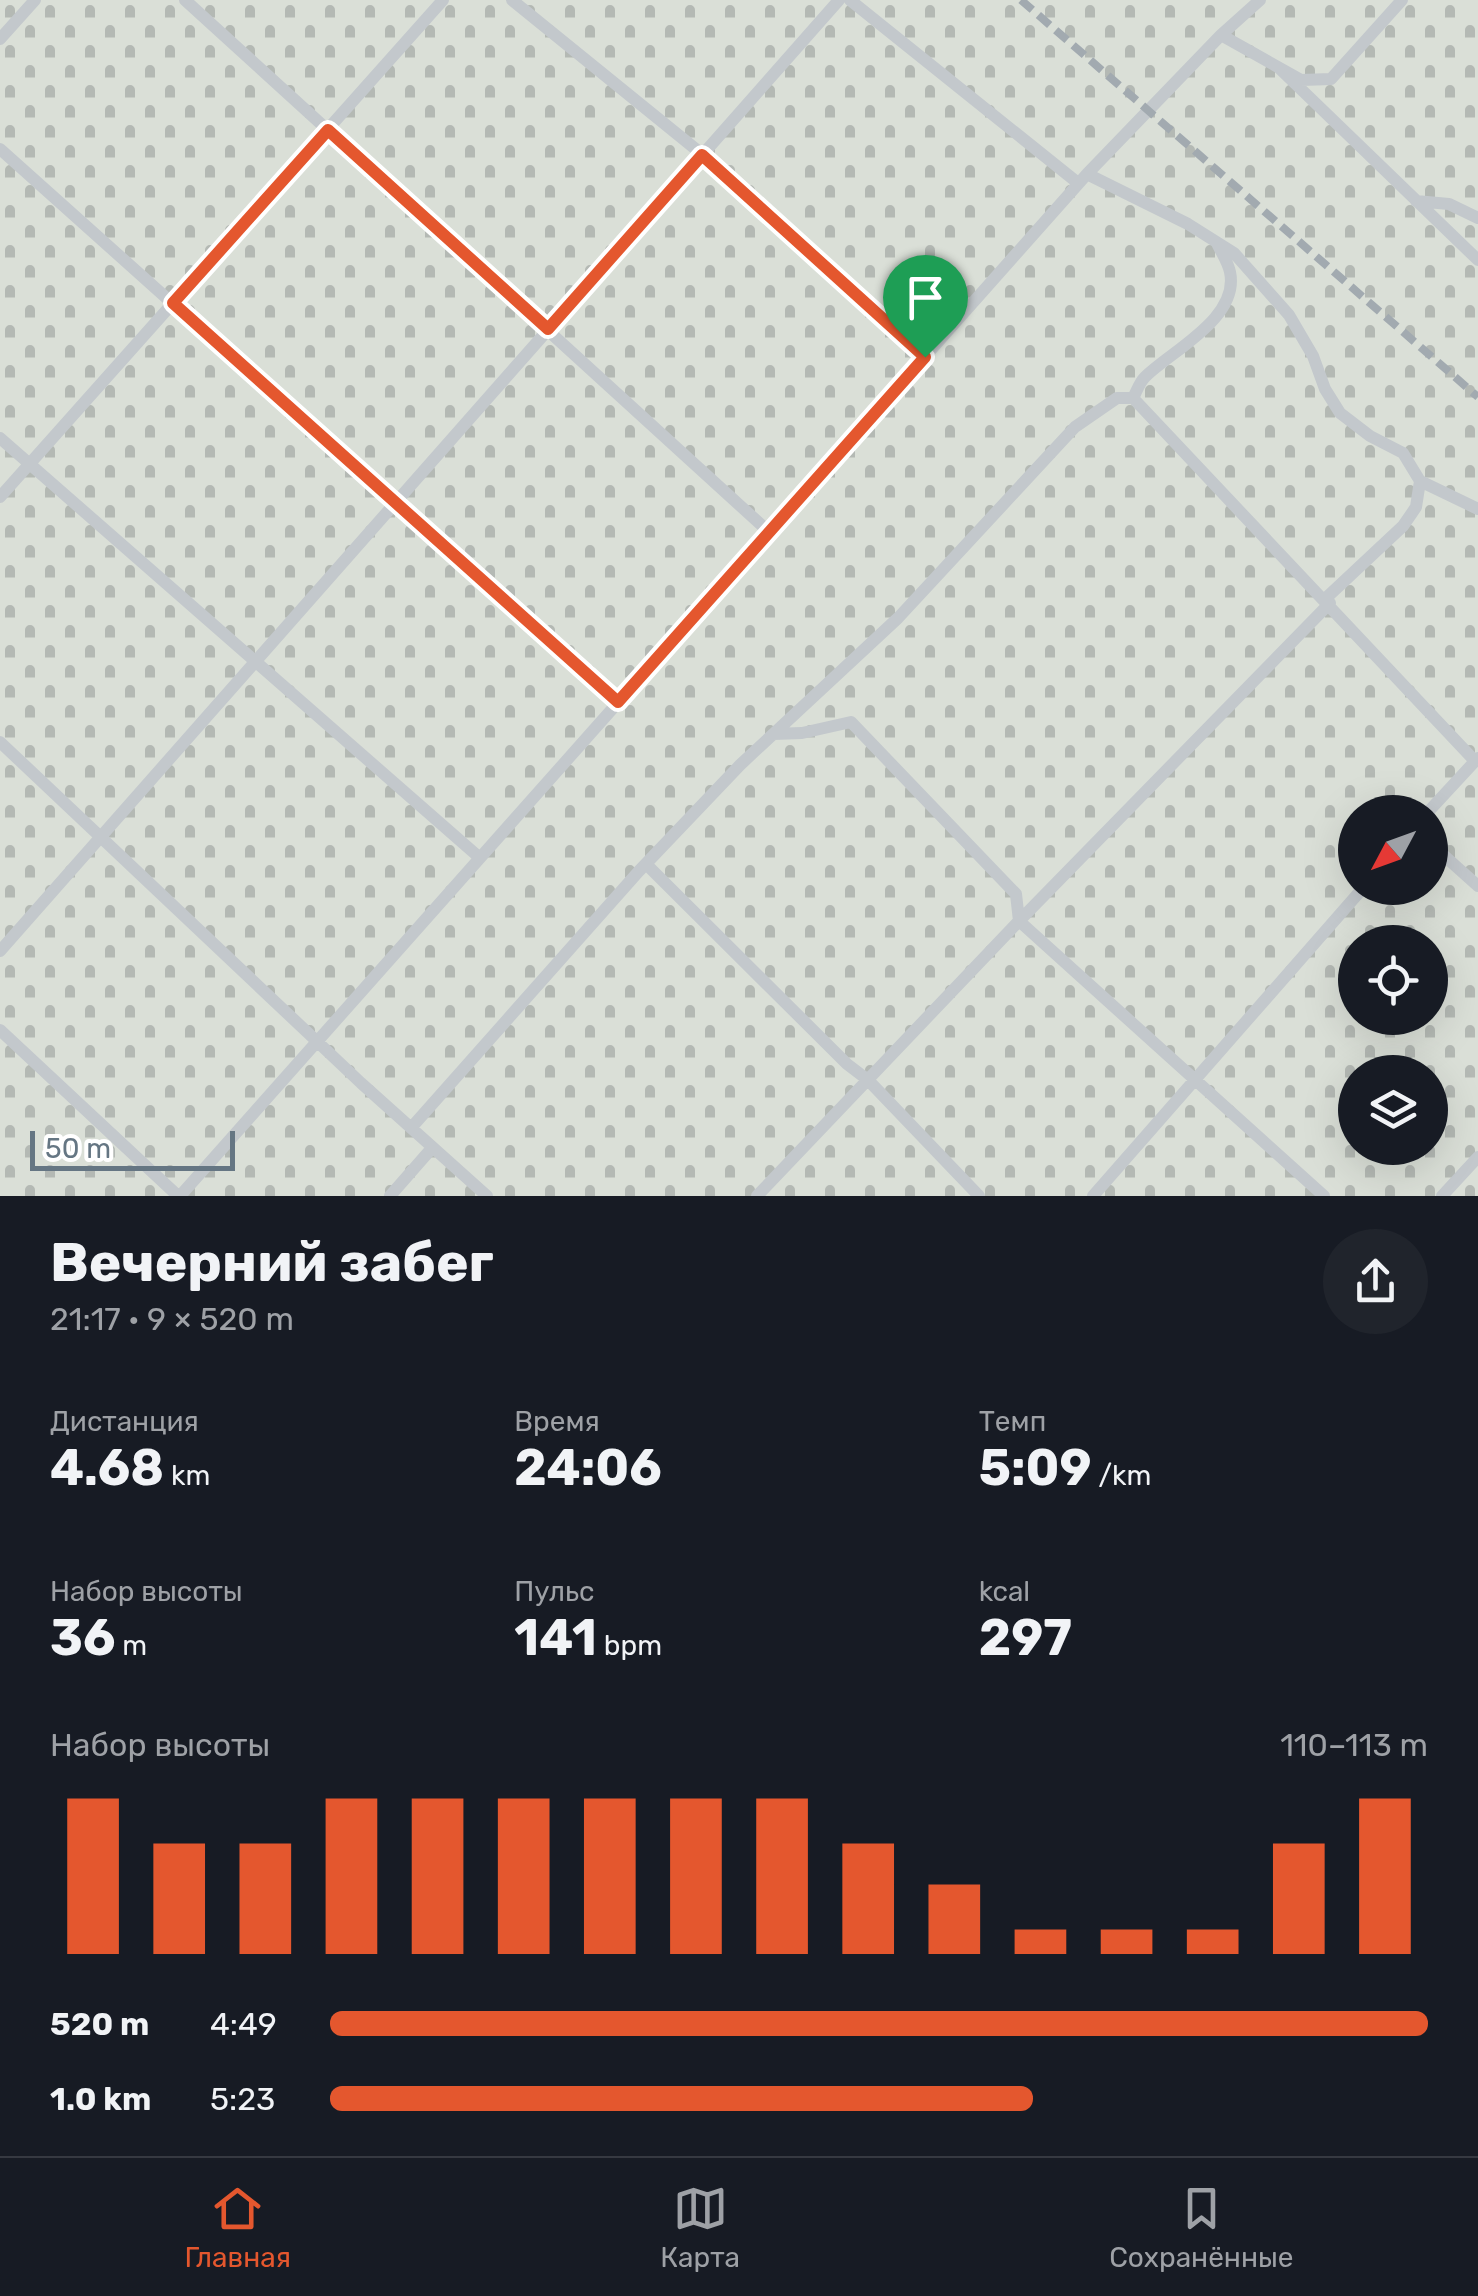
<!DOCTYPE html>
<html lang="ru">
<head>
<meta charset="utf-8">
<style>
	body { margin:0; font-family:Rubik,sans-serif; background:#20242c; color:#f1f3f6; height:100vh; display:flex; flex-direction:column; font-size:38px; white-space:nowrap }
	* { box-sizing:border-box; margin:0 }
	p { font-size:32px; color:#9ea1a6 }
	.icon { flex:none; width:55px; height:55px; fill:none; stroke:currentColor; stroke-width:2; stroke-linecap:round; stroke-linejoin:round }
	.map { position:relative; height:1196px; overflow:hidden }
	.drawer { display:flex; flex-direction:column; background:#171b24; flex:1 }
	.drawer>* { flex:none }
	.needle { width:65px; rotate:229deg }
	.controls { position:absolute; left:1338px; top:795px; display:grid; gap:20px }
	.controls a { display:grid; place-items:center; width:110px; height:110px; border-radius:50%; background:#171b24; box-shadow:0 10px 40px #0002; font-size:50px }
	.scale { position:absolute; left:30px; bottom:25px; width:205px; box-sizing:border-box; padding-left:10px; border:5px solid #657683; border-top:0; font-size:28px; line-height:35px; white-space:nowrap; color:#657683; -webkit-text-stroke:8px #fff; paint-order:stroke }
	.pin { position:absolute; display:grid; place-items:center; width:85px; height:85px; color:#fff; margin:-102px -42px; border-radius:50% 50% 50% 0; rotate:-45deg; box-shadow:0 0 10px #0007 }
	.pin .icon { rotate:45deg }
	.round { display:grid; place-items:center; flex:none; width:105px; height:105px; border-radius:52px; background:#20242c }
	.summary { display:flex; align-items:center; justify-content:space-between; height:170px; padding:0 50px }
	h1 { font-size:55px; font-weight:700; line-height:75px }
	.figures { display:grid; grid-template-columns:repeat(3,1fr); gap:15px; height:170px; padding:10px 50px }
	.figures div { display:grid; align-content:center }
	.figures b { font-size:50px; font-weight:700 }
	.figures small { font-size:28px; font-weight:400 }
	.figures p { font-size:28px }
	.chart { height:280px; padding:20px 50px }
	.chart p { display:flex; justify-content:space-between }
	.chart svg { width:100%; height:180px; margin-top:10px; stroke:#e4572e; stroke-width:6 }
	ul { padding:0 50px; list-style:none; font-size:32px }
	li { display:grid; grid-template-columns:160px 120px 1fr; align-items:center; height:75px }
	li i { height:25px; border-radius:12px; background:#e4572e }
	.tabs { display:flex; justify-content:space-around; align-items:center; height:140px; border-top:2px solid #363941; background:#171b24; font-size:28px; color:#9ea1a6 }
	.tabs a { display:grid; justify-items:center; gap:5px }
	.tabs .on { color:#e4572e }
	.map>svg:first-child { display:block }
</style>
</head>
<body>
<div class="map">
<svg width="1478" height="1196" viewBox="0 0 1478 1196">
	<defs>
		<pattern id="cemetery-stones" width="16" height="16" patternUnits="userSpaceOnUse" patternTransform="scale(2.5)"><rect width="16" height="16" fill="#dadfd7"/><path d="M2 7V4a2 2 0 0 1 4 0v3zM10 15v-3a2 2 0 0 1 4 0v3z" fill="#b4b9b4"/></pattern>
	</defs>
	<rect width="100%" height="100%" fill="#fafaf8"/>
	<path fill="url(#cemetery-stones)" fill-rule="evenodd" d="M0 0H1478V1196H0ZM1355 812H1430V888H1355ZM1355 942H1430V1018H1355ZM1355 1072H1430V1148H1355Z"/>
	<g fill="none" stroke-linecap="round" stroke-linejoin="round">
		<path stroke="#c3c8cc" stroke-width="12" d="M185 0 769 532
			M512 0 703 155 925 357
			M850 0 1078 183
			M1221 35 1301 80 1331 79 1402 0
			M0 39 35 0
			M1278 67 1478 260
			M0 149 618 702
			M1087 174 1188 224 1234 253 1289 315 1313 356 1325 389 1340 413 1370 436 1403 453 1420 481 1478 509
			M1416 201 1449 204 1478 218
			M1133 398 1474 760
			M0 438 480 858
			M0 497 443 0
			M1325 599 1403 526 1416 507 1420 481
			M773 734 802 733 851 722 1016 894 1019 921 1324 1196
			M0 742 361 1083 487 1196
			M1428 812 1478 758
			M1430 843 1478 886
			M646 864 847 1064 868 1080 979 1196
			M0 951 839 0
			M0 1030 178 1196
			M411 1128 639 871 740 765 898 618 1075 427 1117 398H1133C1137 391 1139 383 1145 377 1171 351 1240 318 1230 272 1228 262 1221 252 1217 243
			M180 1196 1087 174 1221 35 1260 0
			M390 1196 432 1148
			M757 1196 1019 921 1330 603
			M1093 1196 1363 888
			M1442 1196 1478 1157"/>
		<path stroke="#a2aab0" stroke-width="8" stroke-dasharray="15 8" stroke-linecap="butt" d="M1021 0 1478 397"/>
	</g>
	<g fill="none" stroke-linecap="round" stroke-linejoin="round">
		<defs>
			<path id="route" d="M328 130 548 329 702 155 925 357 618 702 173 303Z"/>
		</defs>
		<use href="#route" stroke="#fff" stroke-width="20"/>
		<use href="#route" stroke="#e4572e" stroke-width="12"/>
	</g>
</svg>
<div class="controls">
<a><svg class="needle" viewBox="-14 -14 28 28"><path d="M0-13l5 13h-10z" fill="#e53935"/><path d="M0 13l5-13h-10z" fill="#9ea1a6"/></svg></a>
<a><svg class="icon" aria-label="locate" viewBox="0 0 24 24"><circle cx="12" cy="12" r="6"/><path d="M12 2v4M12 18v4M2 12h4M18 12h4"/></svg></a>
<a><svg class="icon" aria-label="layers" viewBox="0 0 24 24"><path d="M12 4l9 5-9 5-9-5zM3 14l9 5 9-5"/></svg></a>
</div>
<div class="scale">50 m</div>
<div class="pin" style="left:925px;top:357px;background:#1e9e55"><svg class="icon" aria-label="arrive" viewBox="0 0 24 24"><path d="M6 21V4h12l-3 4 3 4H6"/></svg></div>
</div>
<section class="drawer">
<div class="summary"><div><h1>Вечерний забег</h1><p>21:17 · 9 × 520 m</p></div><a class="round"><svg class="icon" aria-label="share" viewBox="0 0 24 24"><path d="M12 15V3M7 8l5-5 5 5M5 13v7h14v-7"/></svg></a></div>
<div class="figures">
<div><p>Дистанция</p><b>4.68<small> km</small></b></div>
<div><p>Время</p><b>24:06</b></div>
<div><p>Темп</p><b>5:09<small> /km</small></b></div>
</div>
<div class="figures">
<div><p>Набор высоты</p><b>36<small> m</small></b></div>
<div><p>Пульс</p><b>141<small> bpm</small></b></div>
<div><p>kcal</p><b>297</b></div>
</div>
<div class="chart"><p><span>Набор высоты</span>110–113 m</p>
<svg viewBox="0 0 160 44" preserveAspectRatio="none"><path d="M5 44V6M15 44V17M25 44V17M35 44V6M45 44V6M55 44V6M65 44V6M75 44V6M85 44V6M95 44V17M105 44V27M115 44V38M125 44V38M135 44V38M145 44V17M155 44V6"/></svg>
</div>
<ul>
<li><b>520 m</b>4:49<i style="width:100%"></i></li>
<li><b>1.0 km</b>5:23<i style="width:64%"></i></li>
</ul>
</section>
<nav class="tabs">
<a class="on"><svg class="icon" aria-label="home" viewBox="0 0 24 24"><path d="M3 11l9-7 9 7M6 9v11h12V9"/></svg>Главная</a>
<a><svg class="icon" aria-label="map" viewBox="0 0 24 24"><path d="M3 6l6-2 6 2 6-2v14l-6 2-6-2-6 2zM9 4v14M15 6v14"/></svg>Карта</a>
<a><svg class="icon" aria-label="saved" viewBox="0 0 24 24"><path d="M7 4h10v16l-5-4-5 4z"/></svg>Сохранённые</a>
</nav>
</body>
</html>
